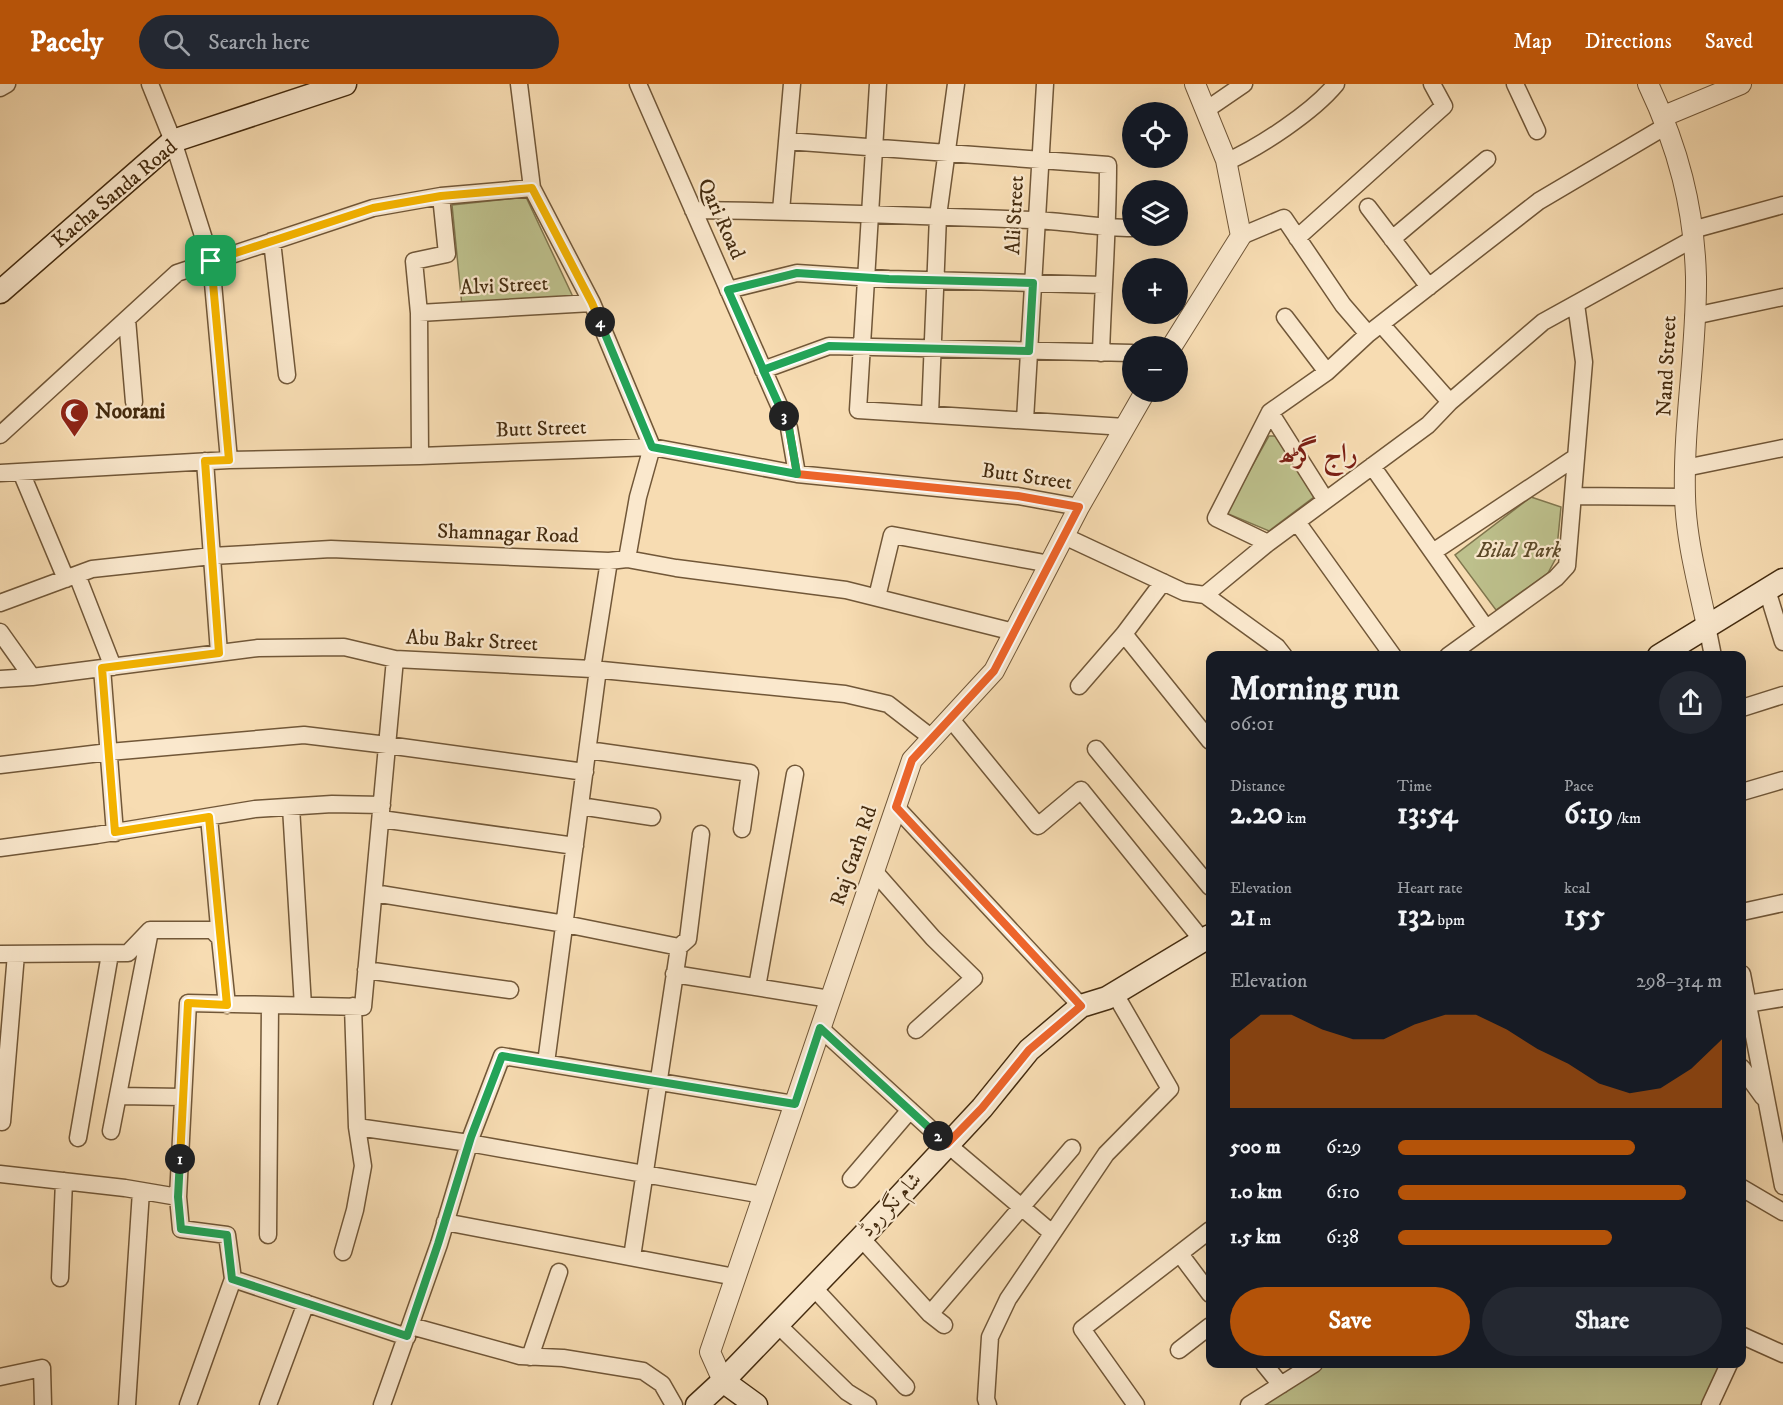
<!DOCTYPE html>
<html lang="en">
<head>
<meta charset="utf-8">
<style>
	body { margin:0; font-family:"IM FELL DW Pica",Amiri,serif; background:#242831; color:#f1f3f6; height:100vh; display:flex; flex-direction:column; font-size:22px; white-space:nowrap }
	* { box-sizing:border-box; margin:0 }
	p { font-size:20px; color:#9ea1a6 }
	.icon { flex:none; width:33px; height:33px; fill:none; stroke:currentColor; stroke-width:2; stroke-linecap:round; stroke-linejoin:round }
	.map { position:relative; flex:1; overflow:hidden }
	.drawer { position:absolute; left:1206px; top:567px; width:540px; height:717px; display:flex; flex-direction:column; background:#171b24; border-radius:12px; box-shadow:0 6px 24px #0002 }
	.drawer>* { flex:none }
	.buttons { position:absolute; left:1122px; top:18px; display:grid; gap:12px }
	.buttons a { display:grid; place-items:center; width:66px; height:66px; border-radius:50%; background:#171b24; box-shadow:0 6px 24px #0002; font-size:30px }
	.pin { position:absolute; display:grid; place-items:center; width:51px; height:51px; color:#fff; margin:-26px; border-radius:12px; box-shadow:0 3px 9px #0006 }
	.km { position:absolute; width:30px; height:30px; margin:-15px; border-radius:50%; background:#222; color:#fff; font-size:16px; line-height:30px; text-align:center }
	.round { display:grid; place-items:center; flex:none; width:63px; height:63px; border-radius:32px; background:#242831 }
	.headline { display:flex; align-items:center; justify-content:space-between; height:102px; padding:0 24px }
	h1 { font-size:33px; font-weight:700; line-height:45px }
	.metrics { display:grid; grid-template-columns:repeat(3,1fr); gap:9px; height:102px; padding:6px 24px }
	.metrics div { display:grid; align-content:center }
	.metrics b { font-size:30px; font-weight:700 }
	.metrics small { font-size:16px; font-weight:400 }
	.metrics p { font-size:16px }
	.chart { height:168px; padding:12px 24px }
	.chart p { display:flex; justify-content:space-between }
	.chart svg { width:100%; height:108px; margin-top:6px; fill:#b45309; opacity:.7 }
	.cta { display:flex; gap:12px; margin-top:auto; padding:12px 24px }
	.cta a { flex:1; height:69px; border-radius:36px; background:#b45309; color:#fff; font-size:24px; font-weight:700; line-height:69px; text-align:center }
	.cta a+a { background:#242831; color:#f1f3f6 }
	ul { padding:0 24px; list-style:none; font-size:20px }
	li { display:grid; grid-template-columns:96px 72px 1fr; align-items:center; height:45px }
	li i { height:15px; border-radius:8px; background:#b45309 }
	header { display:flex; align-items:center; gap:36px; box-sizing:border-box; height:84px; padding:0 30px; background:#b45309; color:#fff }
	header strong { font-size:28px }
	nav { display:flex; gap:33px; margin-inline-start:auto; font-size:21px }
	.search { width:420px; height:54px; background:#242831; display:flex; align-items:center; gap:15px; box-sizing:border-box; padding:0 21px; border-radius:33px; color:#9ea1a6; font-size:22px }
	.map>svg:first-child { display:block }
</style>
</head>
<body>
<header>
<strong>Pacely</strong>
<div class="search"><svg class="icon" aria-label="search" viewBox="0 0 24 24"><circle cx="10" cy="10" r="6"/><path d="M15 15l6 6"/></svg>Search here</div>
<nav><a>Map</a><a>Directions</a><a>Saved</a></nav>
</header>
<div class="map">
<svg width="1783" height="1321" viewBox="0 0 1783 1321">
	<rect width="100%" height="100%" fill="#f7dcb2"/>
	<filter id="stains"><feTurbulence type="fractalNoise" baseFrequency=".00333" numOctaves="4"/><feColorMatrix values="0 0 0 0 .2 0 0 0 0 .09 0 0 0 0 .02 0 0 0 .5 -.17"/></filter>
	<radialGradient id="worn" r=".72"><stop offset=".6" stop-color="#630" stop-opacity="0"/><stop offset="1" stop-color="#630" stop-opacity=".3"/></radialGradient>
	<path fill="#bdc08c" stroke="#80764e" stroke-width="1.5" d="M526 113 574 215 462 222 452 121Z
		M1269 352H1278L1314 413 1269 447 1226 429Z
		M1531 413 1561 423 1556 474 1548 489 1496 526 1455 471Z
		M1315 1280H1729L1710 1321H1249Z"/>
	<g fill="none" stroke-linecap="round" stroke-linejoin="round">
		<defs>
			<path id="minor" d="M150 0 173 57 211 177 229 376
				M519 0 532 104 592 219 652 363 638 413 627 475
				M638 0 789 344 797 390
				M878 0 858 326 1125 343
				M1515 0 1537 47
				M0 4 7 0
				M1206 26 1244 0
				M787 57 1108 81C1108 144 1103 206 1101 269
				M1226 78C1260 63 1313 28 1336 0
				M1368 123 1429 203
				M693 126C806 127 919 132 1032 136 1066 137 1099 144 1132 144
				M781 127 792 0
				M1692 146 1783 121
				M1241 152 1284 134 1343 221 1368 250 1539 117 1666 42
				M1297 154 1444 22 1432 0
				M1392 155 1487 75
				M272 157 287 291
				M728 206 797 189 889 195 1103 201
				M419 229 592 219
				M1694 232 1783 213
				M1285 233 1327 288
				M127 235 134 318
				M1381 240 1450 318
				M763 286 829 262 1132 269
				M1270 328 1325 415
				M930 330 938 132 956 0
				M1025 336 1045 0
				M0 351 177 189 373 124 441 112 532 104
				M420 372 419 229 414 177 447 170 441 112
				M205 377 219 569
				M1372 382 1486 544
				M1685 384 1783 364
				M21 388 66 495
				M0 389 229 376 420 372 652 363 797 390 1018 412 1079 423
				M1573 412 1685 413
				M1297 438 1393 572
				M1064 452 1184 508 1205 511 1277 563 1284 572
				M1268 459 1216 434 1270 328 1327 288 1368 250
				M1433 468 1576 373
				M77 491 113 583
				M1767 506 1783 558
				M1205 511 1268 459 1428 341 1450 318 1543 238 1693 155
				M877 513 892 451 1050 480
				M0 519 92 485 212 472 331 465 609 477 627 475 676 484 846 506 1014 548
				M1707 542 1713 572
				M0 548 32 593
				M1124 550 1210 657
				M1448 572 1556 494 1567 482 1584 278 1576 220
				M102 584 115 749
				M592 585 609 477
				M0 595 32 593 258 564 344 563 395 575 592 585 845 610 888 620 932 654
				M1079 602 1124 550 1163 498
				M1742 624 1783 611
				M950 634 1038 742 1081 706 1203 857
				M1096 665 1210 803
				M588 666 750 689 742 745
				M0 681 109 668 304 651 387 661 585 688
				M1742 708 1783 696
				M580 722 652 733
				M291 723 303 922
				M896 723 1081 922
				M209 733 220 854
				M381 735 575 762
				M0 764 97 751 255 725 332 720 382 721
				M874 787 933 854 974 894 916 946
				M374 809 565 840 679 863
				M1742 828 1783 819
				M0 870 128 869 150 846H212L220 854 227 921
				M366 886 510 906
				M674 890 830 915
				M1742 890 1783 1102
				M757 903 795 690
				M1747 920 1783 914
				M820 944 947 1060 1052 1149
				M546 979 598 585
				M1742 984 1763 1013
				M118 1012 183 1013
				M2 1038 16 870
				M357 1043 469 1059 763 1111
				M111 1047 150 847
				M78 1054 110 870
				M0 1090 125 1104 178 1113
				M851 1095 910 1026
				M1742 1104 1783 1128
				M445 1138 735 1193
				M268 1151 270 921
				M861 1154 930 1230 944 1241
				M343 1168 355 1126 363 1082 357 1043 353 922
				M1180 1170 1210 1210
				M632 1173 679 863 688 855 701 750
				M60 1194 64 1097
				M233 1195 227 1151 181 1145 178 1113 188 919 363 923 395 575
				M813 1203 906 1303
				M930 1230 1072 1064
				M778 1241 847 1308 868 1321
				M411 1242 520 1272 563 1274 643 1287 662 1300 674 1321
				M1742 1254 1743 1252 1783 1270
				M1179 1266 1210 1242
				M530 1273 559 1188
				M1264 1280 1281 1301
				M0 1293 42 1284 43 1321
				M127 1321 141 1107
				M188 1321 233 1195 407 1253
				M268 1321 306 1219
				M382 1321 439 1160 471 1053 502 972 794 1020
				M988 1321 986 1315 990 1253 1008 1215 1106 1070 1170 1005 1115 910
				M1136 1321 1082 1245 1210 1146
				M1249 1321 1314 1280
				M1710 1321 1729 1280"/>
			<path id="tertiary" d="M1648 0C1678 63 1694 123 1696 193 1697 266 1683 339 1685 412 1686 456 1698 499 1707 542
				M1664 32 1741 0
				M1172 262 1241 152 1226 76 1195 0
				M723 1297 710 1268 912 676 994 587 1079 423 1145 308"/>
			<path id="secondary" d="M0 208 173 57 345 0
				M1659 572 1783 496
				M723 1297 756 1321
				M697 1321 723 1297 861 1154 982 1024 1029 966 1081 922 1107 914 1210 852"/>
		</defs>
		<use href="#minor" stroke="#715738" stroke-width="19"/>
		<use href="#tertiary" stroke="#715738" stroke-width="22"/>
		<use href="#secondary" stroke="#442b0f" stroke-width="25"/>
		<use href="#minor" stroke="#fae8cd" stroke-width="16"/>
		<use href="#tertiary" stroke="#fae8cd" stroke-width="20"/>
		<use href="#secondary" stroke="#fae8cd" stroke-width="22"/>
	</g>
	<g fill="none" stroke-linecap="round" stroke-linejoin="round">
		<defs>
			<path id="split-1" d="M180 1075 188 919 227 921 209 733 115 748 102 584 219 569 205 377 229 376 211 177"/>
			<path id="split-2" d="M180 1075 178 1113 181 1145 227 1151 232 1195 407 1252 438 1160 471 1053 502 972 795 1020 820 944 938 1052"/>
			<path id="split-3" d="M784 332 789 344 797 390 1018 412 1079 423 994 587 912 676 896 723 1081 922 1029 966 982 1024 947 1060 938 1052"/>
			<path id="split-4" d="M600 238 652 363 797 390 789 344 728 206 797 189 889 195 1033 199 1029 267 829 262 763 286 784 332"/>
			<path id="split-5" d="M211 177 373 124 441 112 532 104 592 219 600 238"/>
		</defs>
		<use href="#split-1" stroke="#fff" stroke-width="12"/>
		<use href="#split-2" stroke="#fff" stroke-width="12"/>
		<use href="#split-3" stroke="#fff" stroke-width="12"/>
		<use href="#split-4" stroke="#fff" stroke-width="12"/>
		<use href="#split-5" stroke="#fff" stroke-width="12"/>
		<use href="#split-1" stroke="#f5b400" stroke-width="8"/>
		<use href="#split-2" stroke="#22a559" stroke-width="8"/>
		<use href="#split-3" stroke="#f0652b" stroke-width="8"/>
		<use href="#split-4" stroke="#22a559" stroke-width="8"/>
		<use href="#split-5" stroke="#f5b400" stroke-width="8"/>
	</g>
	<defs>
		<symbol id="mosque-pin" viewBox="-11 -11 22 30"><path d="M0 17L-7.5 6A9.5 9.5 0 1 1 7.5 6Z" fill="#8f2418" stroke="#fae8cd"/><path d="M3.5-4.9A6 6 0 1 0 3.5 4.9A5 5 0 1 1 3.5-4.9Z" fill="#fff"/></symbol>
	</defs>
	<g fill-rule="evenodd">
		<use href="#mosque-pin" x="58" y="312" width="33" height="45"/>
	</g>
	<g text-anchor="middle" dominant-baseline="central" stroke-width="4.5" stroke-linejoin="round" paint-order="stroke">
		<g font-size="21" fill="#442b0f" stroke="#fae8cd">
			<text transform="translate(115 110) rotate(-40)">Kacha Sanda Road</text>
			<text transform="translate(1015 131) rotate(-87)">Ali Street</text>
			<text transform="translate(721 135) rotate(66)">Qari Road</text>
			<text transform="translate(504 202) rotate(-3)">Alvi Street</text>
			<text transform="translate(1667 282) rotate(-87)">Nand Street</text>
			<text transform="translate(541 345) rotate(-2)">Butt Street</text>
			<text transform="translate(1027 393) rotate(8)">Butt Street</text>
			<text transform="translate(508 450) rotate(2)">Shamnagar Road</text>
			<text transform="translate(472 557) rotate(3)">Abu Bakr Street</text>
			<text transform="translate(854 772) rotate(-71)">Raj Garh Rd</text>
			<text transform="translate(891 1121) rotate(-47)">شام نگر روڈ</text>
		</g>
		<g font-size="21" font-weight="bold" fill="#442b0f" stroke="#fae8cd" text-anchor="start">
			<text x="95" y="328">Noorani</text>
		</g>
		<g font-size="21" font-style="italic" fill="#5c4928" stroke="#fae8cd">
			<text x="1519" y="467">Bilal Park</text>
		</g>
		<g font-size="27" font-weight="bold" fill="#7a1f14" stroke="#fae8cd">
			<text x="1318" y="370">راج گڑھ</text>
		</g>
	</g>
	<rect width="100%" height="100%" filter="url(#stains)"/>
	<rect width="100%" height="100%" fill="url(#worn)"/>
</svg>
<div class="buttons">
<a><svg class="icon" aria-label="locate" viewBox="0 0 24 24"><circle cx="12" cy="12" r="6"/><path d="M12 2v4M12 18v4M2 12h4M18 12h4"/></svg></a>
<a><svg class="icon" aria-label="layers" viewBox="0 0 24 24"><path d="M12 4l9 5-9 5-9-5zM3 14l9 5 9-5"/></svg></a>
<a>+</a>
<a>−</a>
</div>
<div class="pin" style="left:211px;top:177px;background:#1e9e55"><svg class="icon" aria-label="arrive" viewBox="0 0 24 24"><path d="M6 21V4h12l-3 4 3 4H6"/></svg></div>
<b class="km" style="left:180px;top:1075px">1</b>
<b class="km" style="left:938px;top:1052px">2</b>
<b class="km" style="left:784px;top:332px">3</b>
<b class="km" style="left:600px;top:238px">4</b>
<section class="drawer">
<div class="headline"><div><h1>Morning run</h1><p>06:01</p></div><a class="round"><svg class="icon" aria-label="share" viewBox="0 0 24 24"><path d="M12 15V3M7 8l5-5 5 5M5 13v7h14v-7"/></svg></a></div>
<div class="metrics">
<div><p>Distance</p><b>2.20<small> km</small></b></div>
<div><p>Time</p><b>13:54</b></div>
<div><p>Pace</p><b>6:19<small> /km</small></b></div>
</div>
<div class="metrics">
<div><p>Elevation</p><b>21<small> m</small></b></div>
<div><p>Heart rate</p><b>132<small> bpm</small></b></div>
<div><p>kcal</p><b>155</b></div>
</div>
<div class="chart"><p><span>Elevation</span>298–314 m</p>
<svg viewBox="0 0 160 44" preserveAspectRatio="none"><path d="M0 44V16L10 6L20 6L30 12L40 16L50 16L60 10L70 6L80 6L90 12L100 20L110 26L120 34L130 38L140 36L150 28L160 16V44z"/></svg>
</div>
<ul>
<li><b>500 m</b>6:29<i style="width:73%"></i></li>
<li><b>1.0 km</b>6:10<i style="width:89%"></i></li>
<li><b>1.5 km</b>6:38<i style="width:66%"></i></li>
</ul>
<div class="cta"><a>Save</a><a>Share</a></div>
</section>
</div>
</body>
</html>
